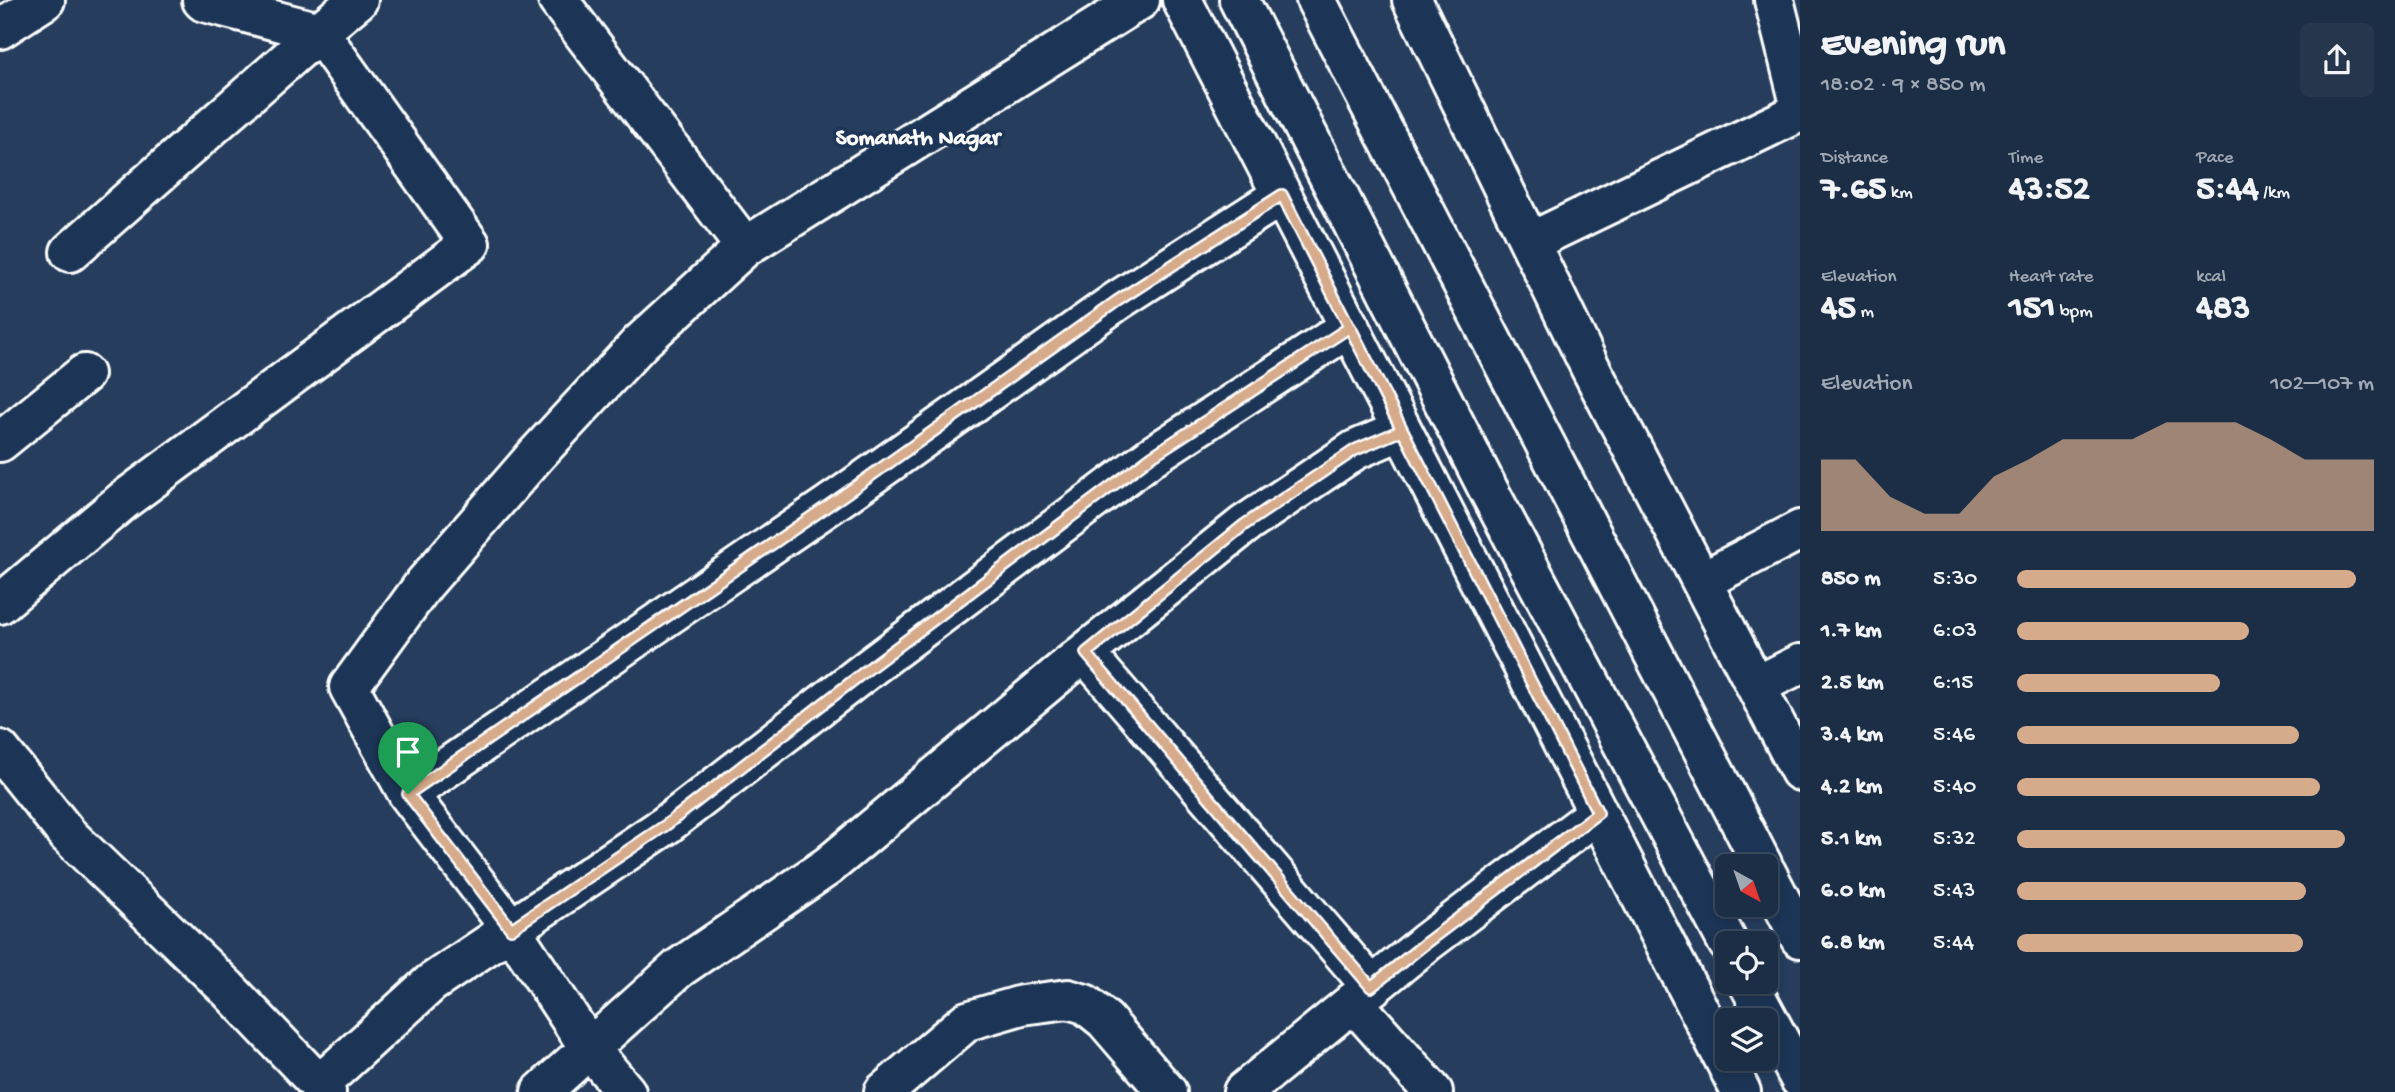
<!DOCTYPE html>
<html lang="en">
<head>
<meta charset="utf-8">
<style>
	body { margin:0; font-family:"Gochi Hand",sans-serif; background:#25364d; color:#f1f3f6; height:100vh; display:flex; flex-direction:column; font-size:26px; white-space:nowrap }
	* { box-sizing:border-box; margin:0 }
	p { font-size:23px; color:#a0a8b3 }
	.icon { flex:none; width:38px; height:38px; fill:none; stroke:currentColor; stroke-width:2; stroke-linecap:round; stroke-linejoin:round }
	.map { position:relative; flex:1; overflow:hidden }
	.panel { display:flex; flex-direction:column; background:#1c2e46; width:595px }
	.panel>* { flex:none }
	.needle { width:46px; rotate:140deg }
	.controls { position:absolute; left:1715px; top:854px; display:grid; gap:14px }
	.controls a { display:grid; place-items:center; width:63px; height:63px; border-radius:10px; background:#1c2e46; box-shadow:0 4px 10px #0003,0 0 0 2px #3a4a5f; font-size:35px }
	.pin { position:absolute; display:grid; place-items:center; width:60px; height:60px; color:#fff; margin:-72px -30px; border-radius:50% 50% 50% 0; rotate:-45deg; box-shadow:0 0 7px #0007 }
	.pin .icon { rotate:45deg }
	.round { display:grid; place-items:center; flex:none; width:74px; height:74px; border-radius:10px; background:#25364d }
	.overview { display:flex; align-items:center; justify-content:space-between; height:119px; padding:0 21px }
	h1 { font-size:38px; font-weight:800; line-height:52px }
	.figures { display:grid; grid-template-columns:repeat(3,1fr); gap:10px; height:119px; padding:7px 21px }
	.figures div { display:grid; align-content:center }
	.figures b { font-size:35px; font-weight:800 }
	.figures small { font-size:19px; font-weight:400 }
	.figures p { font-size:19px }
	.chart { height:196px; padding:14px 21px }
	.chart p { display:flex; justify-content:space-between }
	.chart svg { width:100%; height:126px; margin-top:7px; fill:#d6ab8b; opacity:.7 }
	ul { padding:0 21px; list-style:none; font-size:23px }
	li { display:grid; grid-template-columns:112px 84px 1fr; align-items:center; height:52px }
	li i { height:18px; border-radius:9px; background:#d6ab8b }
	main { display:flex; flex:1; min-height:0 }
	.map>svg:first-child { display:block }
</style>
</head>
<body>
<main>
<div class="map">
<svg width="1800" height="1092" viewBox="0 0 1800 1092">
	<rect width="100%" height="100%" fill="#263d5e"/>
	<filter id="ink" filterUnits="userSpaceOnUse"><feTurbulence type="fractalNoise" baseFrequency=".0143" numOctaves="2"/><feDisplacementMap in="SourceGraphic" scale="14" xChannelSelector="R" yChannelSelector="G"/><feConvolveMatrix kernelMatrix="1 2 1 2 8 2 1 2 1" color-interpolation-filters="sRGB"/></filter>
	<g filter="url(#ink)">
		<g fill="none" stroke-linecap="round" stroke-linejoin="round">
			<defs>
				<path id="minor" d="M202 0 204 2 319 32
					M558 0 745 247 1140 0
					M1182 0 1741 1092
					M1412 0 1590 367 1800 771
					M1774 0 1800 104
					M0 29 45 0
					M1530 242 1800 112
					M745 247 640 343 536 455 424 584 349 687 408 794 845 494 1117 301 1282 195
					M70 252 319 32
					M0 442 84 374
					M1702 581 1800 530
					M0 604 124 500 470 244 319 32 358 0
					M1085 653 1372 987
					M1756 686 1800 664
					M0 750 68 835 227 988 326 1092
					M408 794 511 929 590 1049 626 1092
					M1353 1002 1433 1092
					M319 1085 431 983 666 825 872 666 1152 456 1350 327
					M541 1092 679 968 828 866 1067 667 1244 525 1355 450 1402 430
					M884 1092 967 1021 1022 1005 1068 999 1085 1004 1105 1020 1167 1092
					M1243 1092 1427 942 1598 813"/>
				<path id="highway" d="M1239 0 1489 491 1728 943
					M1316 0 1763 866
					M1766 872 1800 938
					M1748 982 1800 1079"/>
			</defs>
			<use href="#minor" stroke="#fff" stroke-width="44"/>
			<use href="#highway" stroke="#fff" stroke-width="44"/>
			<use href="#minor" stroke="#1d3557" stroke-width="38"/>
			<use href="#highway" stroke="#1d3557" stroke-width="38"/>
		</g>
	</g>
	<g fill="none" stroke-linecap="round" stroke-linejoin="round" filter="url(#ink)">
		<defs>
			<path id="route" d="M408 794 511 929 666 825 872 666 1152 456 1350 327 1598 813 1427 942 1371 987 1086 653 1244 525 1355 450 1402 430 1282 195 1117 301 845 494 408 794"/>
		</defs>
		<use href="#route" stroke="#fff" stroke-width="14"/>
		<use href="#route" stroke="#d6ab8b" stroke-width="9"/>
	</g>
	<g text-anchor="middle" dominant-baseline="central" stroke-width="7" stroke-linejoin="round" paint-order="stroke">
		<g font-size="23" font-weight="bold" fill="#fff" stroke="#1d3557">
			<text x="918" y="139">Somanath Nagar</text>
		</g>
	</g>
</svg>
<div class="controls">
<a><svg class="needle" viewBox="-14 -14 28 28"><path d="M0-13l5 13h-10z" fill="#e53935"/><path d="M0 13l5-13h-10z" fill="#a0a8b3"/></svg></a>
<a><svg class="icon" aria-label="locate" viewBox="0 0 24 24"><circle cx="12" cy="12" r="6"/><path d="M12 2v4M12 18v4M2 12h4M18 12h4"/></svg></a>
<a><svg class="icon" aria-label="layers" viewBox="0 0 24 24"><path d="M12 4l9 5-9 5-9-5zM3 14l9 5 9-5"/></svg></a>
</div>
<div class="pin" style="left:408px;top:794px;background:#1e9e55"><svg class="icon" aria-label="arrive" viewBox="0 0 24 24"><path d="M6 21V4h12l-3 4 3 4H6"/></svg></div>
</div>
<section class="panel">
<div class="overview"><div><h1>Evening run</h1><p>18:02 · 9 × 850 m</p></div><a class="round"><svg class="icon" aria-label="share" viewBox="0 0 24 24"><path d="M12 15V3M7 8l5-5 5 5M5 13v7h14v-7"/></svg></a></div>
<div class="figures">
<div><p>Distance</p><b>7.65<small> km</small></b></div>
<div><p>Time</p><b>43:52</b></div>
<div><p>Pace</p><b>5:44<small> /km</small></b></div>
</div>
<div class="figures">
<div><p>Elevation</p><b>45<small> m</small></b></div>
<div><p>Heart rate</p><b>151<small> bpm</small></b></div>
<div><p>kcal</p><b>483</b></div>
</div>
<div class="chart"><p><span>Elevation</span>102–107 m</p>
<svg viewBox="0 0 160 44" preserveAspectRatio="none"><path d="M0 44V19L10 19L20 32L30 38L40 38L50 25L60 19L70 12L80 12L90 12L100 6L110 6L120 6L130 12L140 19L150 19L160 19V44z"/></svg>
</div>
<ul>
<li><b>850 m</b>5:30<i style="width:95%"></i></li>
<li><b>1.7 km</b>6:03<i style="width:65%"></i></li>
<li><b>2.5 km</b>6:15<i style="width:57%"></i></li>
<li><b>3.4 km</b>5:46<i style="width:79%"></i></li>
<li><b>4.2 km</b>5:40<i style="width:85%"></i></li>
<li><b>5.1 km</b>5:32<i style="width:92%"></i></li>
<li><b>6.0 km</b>5:43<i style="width:81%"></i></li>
<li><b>6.8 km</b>5:44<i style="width:80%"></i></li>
</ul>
</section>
</main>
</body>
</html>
